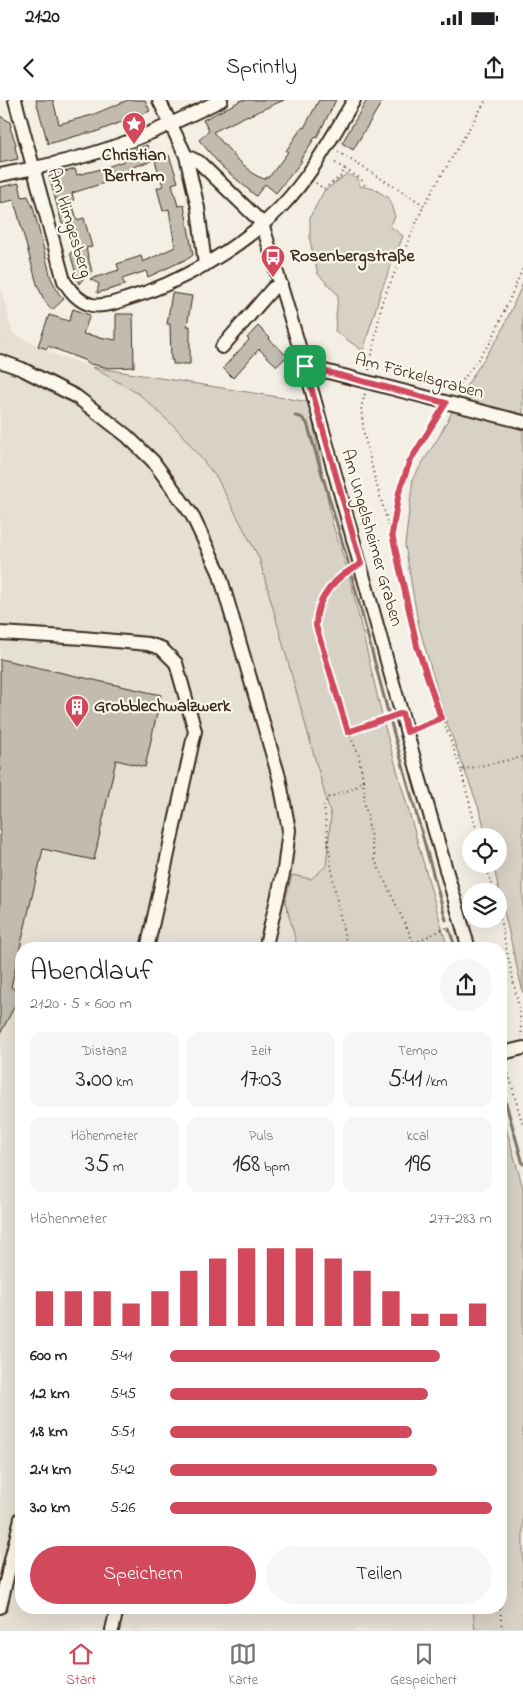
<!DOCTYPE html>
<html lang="de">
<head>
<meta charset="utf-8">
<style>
	body { margin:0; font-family:"Indie Flower",sans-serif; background:#f6f6f6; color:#202124; height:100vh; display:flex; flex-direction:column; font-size:19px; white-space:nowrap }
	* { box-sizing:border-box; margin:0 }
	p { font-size:16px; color:#757577 }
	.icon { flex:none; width:28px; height:28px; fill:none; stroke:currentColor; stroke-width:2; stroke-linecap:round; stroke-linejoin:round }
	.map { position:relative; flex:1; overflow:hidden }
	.side { position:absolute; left:15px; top:842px; width:492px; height:672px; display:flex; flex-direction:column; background:#fff; border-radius:20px; box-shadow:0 5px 20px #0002 }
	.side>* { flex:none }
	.controls { position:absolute; left:462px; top:728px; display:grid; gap:10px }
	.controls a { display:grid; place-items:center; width:45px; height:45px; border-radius:50%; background:#fff; box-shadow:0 5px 20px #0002; font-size:25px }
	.pin { position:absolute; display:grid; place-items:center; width:42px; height:42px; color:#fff; margin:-21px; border-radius:10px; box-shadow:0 2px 8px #0006 }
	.round { display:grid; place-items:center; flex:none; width:52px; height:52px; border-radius:26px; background:#f6f6f6 }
	.head { display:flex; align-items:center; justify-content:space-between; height:85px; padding:0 15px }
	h1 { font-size:28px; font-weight:600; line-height:38px }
	.stats { display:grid; grid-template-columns:repeat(3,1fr); gap:8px; height:85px; padding:5px 15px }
	.stats div { display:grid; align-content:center; border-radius:12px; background:#f6f6f6; text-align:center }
	.stats b { font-size:25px; font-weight:600 }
	.stats small { font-size:14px; font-weight:400 }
	.stats p { font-size:14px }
	.chart { height:140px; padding:10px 15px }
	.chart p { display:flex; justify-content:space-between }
	.chart svg { width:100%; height:90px; margin-top:5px; stroke:#d1495b; stroke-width:6 }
	.primary-button { display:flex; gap:10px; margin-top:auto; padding:10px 15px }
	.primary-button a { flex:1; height:58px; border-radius:30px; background:#d1495b; color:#fff; font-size:20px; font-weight:600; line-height:58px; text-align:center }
	.primary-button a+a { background:#f6f6f6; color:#202124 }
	ul { padding:0 15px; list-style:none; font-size:16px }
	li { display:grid; grid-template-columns:80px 60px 1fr; align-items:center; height:38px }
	li i { height:12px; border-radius:6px; background:#d1495b }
	.status { display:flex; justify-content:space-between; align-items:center; height:35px; padding:0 25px; background:#fff; direction:ltr }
	.status svg { height:14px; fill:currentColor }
	header { display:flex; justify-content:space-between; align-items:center; height:65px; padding:0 15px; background:#fff; font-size:22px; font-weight:600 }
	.dock { display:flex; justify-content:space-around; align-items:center; height:70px; border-top:1px solid #e0e0e0; background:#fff; font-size:14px; color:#757577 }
	.dock a { display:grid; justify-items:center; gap:2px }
	.dock .current { color:#d1495b }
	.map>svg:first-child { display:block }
</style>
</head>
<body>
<div class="status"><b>21:20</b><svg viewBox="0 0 49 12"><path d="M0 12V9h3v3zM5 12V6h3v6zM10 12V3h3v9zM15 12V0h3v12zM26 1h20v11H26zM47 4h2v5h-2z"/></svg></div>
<header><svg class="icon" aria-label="back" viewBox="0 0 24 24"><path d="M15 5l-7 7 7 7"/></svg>Sprintly<svg class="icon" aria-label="share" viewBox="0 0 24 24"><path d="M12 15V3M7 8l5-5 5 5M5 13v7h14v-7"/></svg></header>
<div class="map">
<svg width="523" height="1530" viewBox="0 0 523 1530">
	<rect width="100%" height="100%" fill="#f3efe4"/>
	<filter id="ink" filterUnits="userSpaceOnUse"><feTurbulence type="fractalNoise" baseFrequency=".02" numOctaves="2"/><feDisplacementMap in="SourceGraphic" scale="10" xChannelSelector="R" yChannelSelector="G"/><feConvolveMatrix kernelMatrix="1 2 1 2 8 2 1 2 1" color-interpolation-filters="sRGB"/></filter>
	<g filter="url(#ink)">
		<path fill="#e5dfd4" d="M0 186 13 234 58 256 92 267 139 294 179 331 217 378 259 458 331 716 326 766 311 779 292 775 285 801 298 849H21V1509H473L475 1530H0Z"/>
		<path fill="#d8d1c6" stroke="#8a7e72" d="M347 74 358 79 360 86 374 89 389 98 395 117 390 126 403 136 381 191 363 251 335 231 338 195 318 174 310 141V117L324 91Z
			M523 183V893L493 764H499V736H486L481 714 445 618 418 523 405 445 413 378 440 335 463 291 501 233Z
			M92 267 309 302 332 422 349 475 384 624 448 849H298L285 801 292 775 311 779 326 766 331 716 259 458 217 378 179 331 139 294Z
			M501 1010 523 1088V1530H475L473 1509H501Z"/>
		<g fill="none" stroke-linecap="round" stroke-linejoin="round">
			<path stroke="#817468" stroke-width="3" d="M295 316 301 317 307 323 349 465
				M351 473 388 612
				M391 623 446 820
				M449 829 456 849
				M501 986 523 1064"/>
		</g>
		<path fill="#c3bbb0" stroke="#3b2a1e" d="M36 0H53L59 24 92 15 128 0H145L150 11 93 33H87L48 44Z
			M242 0H284L248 16V15L213 32 237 59 255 75 264 79 270 76 288 52 286 51 302 27 304 28 319 0H336L317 37 316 36 300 60 302 61 276 93 265 84 256 96 221 66 199 40 209 31 203 20Z
			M367 0H383L353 50 342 43Z
			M0 16 10 22 11 27 10 28 16 44 15 47 18 59 0 63Z
			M147 45 153 60 128 69 130 75 72 93 74 101 72 102 77 120 84 118 92 147 86 148 92 172 87 177 85 176 79 184 70 153 77 151 68 122 62 124 49 76 75 69 77 75 101 69 124 61 122 54Z
			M169 55 178 82 172 84 178 106 184 105 193 155 189 158 148 177 146 171 122 179 125 185 97 193 99 184 90 179 119 170 117 164 141 156 143 162 175 147 169 109 163 111 157 88 163 86 155 61Z
			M19 83 22 97 28 96 33 107 51 178 59 194 64 199 52 210 44 200 37 184 14 100 0 103V87Z
			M172 193 192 196 187 226H190V264H173V260H171L170 224H167Z
			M73 209 90 215 83 234 116 240V214H133L134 267 109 268 86 263V261L48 246 47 249 38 246 49 215 69 221Z
			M258 226 270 238 269 239 287 256 277 266 259 249 233 278 223 268 249 240 247 238Z
			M0 559 161 595 145 667 116 660 94 760 43 749 11 887 21 894 0 934Z"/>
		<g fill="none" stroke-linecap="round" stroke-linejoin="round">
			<defs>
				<path id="minor" d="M15 0 64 181C71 192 79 202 92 205 103 207 115 203 126 199 179 184 242 147 281 107 311 76 332 37 354 0
					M159 0 186 56 199 62 262 123 305 266 420 680 469 849
					M186 56 198 108 205 165
					M0 75C34 68 68 62 101 51 143 38 182 19 221 0
					M222 247 273 188 281 184
					M0 261 22 269 77 297 127 336 153 361 192 415 219 472 279 677 289 730 284 770 265 849
					M305 266 523 322
					M0 533 83 538 148 544 161 548 176 563 195 631 147 849
					M501 948 503 953 523 948
					M0 1507 21 1418
					M112 1530 117 1509"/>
			</defs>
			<use href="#minor" stroke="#3b2a1e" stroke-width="16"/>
			<path stroke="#3b2a1e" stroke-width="2" stroke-dasharray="1 4" stroke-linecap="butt" d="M338 52 424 105 486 0
				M345 69 361 79 366 87
				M316 83 324 89 341 76 345 69 332 61
				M369 270 382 202 424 105
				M454 292 492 240 523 168
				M365 294 361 307 364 334 375 379 391 434 417 546 461 670
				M392 432 399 392 410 361 440 313
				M418 627 441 618
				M349 633 391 617
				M363 680 365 705 375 760 414 843 415 849
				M478 736 461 670 523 657
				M486 764 493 791
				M499 814 519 908 522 937
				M414 843 450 826
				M348 849C335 801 329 754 324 705L327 698 355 688 363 680 359 656 349 633 316 526C315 501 331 485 349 470
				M506 964 523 1026
				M500 1509 502 1530"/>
			<use href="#minor" stroke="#fbf7ec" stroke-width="12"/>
		</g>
	</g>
	<g fill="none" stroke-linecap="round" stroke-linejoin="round" filter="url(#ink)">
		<defs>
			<path id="route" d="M305 266 446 303 410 361 399 392 392 434 417 546 441 618 407 632 402 613 348 632 316 526C315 498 337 475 361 464Z"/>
		</defs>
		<use href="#route" stroke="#fff" stroke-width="10"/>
		<use href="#route" stroke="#d1495b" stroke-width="6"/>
	</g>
	<defs>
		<symbol id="sight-pin" viewBox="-11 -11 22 30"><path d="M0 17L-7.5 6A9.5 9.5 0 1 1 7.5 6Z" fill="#d1495b" stroke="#fbf7ec"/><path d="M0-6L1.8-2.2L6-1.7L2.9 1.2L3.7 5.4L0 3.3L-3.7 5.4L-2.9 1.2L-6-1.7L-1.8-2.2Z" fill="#fff"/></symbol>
		<symbol id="bus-pin" viewBox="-11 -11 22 30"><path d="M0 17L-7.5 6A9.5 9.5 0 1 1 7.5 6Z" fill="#d1495b" stroke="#fbf7ec"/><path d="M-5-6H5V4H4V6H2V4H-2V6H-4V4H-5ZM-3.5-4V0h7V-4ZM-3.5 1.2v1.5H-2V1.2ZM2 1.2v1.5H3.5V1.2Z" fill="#fff"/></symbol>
		<symbol id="building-pin" viewBox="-11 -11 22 30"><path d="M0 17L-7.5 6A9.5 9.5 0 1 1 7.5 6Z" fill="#d1495b" stroke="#fbf7ec"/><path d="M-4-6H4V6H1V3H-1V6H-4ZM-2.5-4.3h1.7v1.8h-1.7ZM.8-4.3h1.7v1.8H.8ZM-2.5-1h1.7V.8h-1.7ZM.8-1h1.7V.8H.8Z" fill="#fff"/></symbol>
	</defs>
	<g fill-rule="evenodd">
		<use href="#sight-pin" x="120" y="10" width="28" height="38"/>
		<use href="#bus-pin" x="259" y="143" width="28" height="38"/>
		<use href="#building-pin" x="63" y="593" width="28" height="38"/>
	</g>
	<g text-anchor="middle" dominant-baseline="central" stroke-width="4.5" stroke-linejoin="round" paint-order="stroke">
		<g font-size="18" font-weight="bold" fill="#3b2a1e" stroke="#fbf7ec" text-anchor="start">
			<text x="134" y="56" text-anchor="middle">Christian<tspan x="134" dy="21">Bertram</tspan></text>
			<text x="290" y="157">Rosenbergstraße</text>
			<text x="94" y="607">Grobblechwalzwerk</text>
		</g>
		<g font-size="18" fill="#3b2a1e" stroke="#fbf7ec">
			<text transform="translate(69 123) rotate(73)">Am Himgesberg</text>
			<text transform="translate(419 277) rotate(15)">Am Förkelsgraben</text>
			<text transform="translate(371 438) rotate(74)">Am Ungelsheimer Graben</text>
		</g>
	</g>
</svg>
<div class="controls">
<a><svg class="icon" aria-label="locate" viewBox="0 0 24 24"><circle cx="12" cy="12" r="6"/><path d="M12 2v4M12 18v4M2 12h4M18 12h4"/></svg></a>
<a><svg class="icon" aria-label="layers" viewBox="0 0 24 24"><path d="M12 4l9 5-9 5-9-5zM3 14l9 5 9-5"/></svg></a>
</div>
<div class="pin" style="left:305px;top:266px;background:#1e9e55"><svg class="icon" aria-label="arrive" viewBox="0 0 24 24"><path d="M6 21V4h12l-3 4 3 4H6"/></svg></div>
<section class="side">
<div class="head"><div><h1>Abendlauf</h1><p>21:20 · 5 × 600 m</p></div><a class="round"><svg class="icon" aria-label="share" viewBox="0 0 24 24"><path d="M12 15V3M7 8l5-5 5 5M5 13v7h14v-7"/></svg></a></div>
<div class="stats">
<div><p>Distanz</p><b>3.00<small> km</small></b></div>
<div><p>Zeit</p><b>17:03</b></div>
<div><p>Tempo</p><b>5:41<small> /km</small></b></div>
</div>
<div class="stats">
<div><p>Höhenmeter</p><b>35<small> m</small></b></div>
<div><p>Puls</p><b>168<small> bpm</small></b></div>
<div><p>kcal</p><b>196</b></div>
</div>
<div class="chart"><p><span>Höhenmeter</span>277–283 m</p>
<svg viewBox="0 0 160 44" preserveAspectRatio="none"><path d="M5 44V27M15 44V27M25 44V27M35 44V33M45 44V27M55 44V17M65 44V11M75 44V6M85 44V6M95 44V6M105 44V11M115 44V17M125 44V27M135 44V38M145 44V38M155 44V33"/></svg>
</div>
<ul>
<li><b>600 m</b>5:41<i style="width:84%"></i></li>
<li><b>1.2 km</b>5:45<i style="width:80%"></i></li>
<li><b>1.8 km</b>5:51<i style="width:75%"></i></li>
<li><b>2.4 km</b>5:42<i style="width:83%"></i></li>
<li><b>3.0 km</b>5:26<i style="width:100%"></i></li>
</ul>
<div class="primary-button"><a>Speichern</a><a>Teilen</a></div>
</section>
</div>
<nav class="dock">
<a class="current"><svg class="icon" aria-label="home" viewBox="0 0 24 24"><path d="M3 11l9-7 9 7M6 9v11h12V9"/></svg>Start</a>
<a><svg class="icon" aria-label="map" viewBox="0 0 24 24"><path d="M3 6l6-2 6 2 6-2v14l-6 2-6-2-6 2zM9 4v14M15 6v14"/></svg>Karte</a>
<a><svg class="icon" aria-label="saved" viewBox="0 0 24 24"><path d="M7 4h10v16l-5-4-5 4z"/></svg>Gespeichert</a>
</nav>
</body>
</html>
